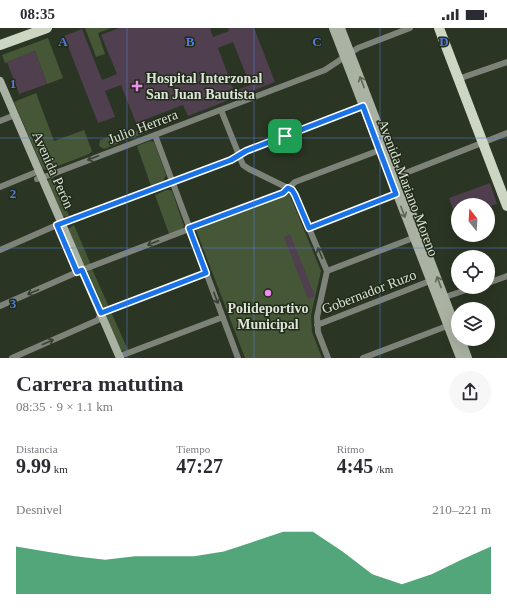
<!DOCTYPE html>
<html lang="es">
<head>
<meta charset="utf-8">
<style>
	body { margin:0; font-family:"Times New Roman",serif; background:#f7f7f7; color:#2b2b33; height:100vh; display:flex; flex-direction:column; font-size:15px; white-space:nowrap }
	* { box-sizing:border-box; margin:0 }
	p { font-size:13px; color:#7c7c81 }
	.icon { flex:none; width:22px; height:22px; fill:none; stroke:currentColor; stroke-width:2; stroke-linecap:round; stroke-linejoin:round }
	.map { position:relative; height:330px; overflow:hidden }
	.details { display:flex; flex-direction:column; background:#fff; flex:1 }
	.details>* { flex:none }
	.needle { width:26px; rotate:342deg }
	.tools { position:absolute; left:451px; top:170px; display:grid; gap:8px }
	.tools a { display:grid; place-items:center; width:44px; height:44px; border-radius:50%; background:#fff; box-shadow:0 4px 16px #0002; font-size:20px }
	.pin { position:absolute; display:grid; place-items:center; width:34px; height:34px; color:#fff; margin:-17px; border-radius:8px; box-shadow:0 2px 6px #0006 }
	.round { display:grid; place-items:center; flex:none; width:42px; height:42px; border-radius:21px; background:#f7f7f7 }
	.overview { display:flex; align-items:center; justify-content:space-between; height:68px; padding:0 16px }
	h1 { font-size:22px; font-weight:700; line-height:30px }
	.figures { display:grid; grid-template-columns:repeat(3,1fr); gap:6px; height:68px; padding:4px 16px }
	.figures div { display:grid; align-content:center }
	.figures b { font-size:20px; font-weight:700 }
	.figures small { font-size:11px; font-weight:400 }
	.figures p { font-size:11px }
	.chart { height:112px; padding:8px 16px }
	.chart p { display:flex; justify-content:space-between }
	.chart svg { width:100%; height:72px; margin-top:4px; fill:#0b8043; opacity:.7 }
	.status { display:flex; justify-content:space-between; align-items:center; height:28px; padding:0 20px; background:#fff; direction:ltr }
	.status svg { height:11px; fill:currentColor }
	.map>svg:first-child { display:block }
</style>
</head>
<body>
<div class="status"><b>08:35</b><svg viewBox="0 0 49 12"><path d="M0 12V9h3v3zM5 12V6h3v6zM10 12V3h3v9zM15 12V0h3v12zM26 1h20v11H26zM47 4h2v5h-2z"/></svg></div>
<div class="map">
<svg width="507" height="330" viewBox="0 0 507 330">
	<rect width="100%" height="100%" fill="#2b3523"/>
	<path fill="#465737" d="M85 0H111L98 5 105 26 96 29Z
		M48 10 63 50 47 56 35 23 5 35 2 27Z
		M36 65 54 113 84 102 92 123 89 126 48 142 43 141 14 74Z
		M126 103H150L104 121 99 118 100 112Z
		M150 113 154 114 166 147 163 153 151 158 137 118Z
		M53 149 69 188 63 189 47 153Z
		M166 162H169L172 163 184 198 182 201 169 206 155 167Z
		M289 165 321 243 311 287 312 304 322 330H245L196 202 197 200Z
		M74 197 91 237 84 238 68 201Z
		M92 241 109 279 103 280 87 244Z
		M111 284 128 322 122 323 119 322 106 288Z"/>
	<path fill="#4f3f4f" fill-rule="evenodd" d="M119 0H210L213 9 229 3 228 0H254L275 54 188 88 183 77 136 95 121 57 105 63 115 89 98 95 64 8 82 1 102 52 117 46 101 7ZM233 14 250 57 234 63 218 20Z
		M35 23 47 56 19 66 7 34Z
		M490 155 497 176 488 179V177H458L457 193 449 170Z
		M290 206 315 268 308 271 284 209Z"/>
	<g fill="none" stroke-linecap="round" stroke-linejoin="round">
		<path stroke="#7e837a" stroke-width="6" d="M458 51 507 34
			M221 82 243 137 249 141 292 162 295 167 327 243 317 289 318 304 328 330
			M0 93 15 87
			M155 107 238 330
			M398 148 507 105
			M37 151 50 147 325 42 358 20 410 0
			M0 159 39 143
			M309 200 396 166
			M0 222 57 197 231 132 246 123 363 78
			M327 243 413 210
			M488 255 507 248
			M445 269 475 259
			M0 278 82 242 283 165 295 154 380 122
			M317 297 430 253
			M120 328 223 289
			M12 330 98 292 101 285 206 245
			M363 330 447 298"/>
		<path stroke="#aab2a3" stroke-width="8" d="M333 0 460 330
			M341 0 458 304
			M0 53 120 330
			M461 311 468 330"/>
		<path stroke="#ccd6c3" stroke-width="10" d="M439 0 507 178
			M0 17 47 0"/>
	</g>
	<defs><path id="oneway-shaft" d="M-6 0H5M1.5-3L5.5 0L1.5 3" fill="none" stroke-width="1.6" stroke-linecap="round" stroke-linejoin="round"/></defs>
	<g stroke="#5f6857">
		<use href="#oneway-shaft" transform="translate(362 54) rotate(-111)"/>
		<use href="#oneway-shaft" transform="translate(403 184) rotate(69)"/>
		<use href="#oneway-shaft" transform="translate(439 254) rotate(-111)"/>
	</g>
	<g stroke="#384131">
		<use href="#oneway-shaft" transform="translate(93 130) rotate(159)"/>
		<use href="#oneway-shaft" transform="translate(153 215) rotate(159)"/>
		<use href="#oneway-shaft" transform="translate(320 225) rotate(-113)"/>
		<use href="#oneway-shaft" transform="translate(33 264) rotate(157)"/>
		<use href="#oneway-shaft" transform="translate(216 270) rotate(69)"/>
		<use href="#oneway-shaft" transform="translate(48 314) rotate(-24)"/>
	</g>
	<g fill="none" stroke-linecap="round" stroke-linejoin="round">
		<defs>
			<path id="route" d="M363 78 396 166 309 200 295 167 292 162 288 160 283 165 189 200 206 245 101 285 82 242 77 244 57 197 231 132 246 123Z"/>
		</defs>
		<use href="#route" stroke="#fff" stroke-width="8"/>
		<use href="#route" stroke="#1a73e8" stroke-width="5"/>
	</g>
	<path fill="none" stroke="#567bd8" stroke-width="1" stroke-opacity="0.55" d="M127 0V330M254 0V330M380 0V330M0 110H507M0 220H507"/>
	<g fill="#f28af3" stroke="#212b19" stroke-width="1.5">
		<path d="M135 52h4v4h4v4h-4v4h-4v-4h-4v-4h4z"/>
		<circle cx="268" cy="265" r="4"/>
	</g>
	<g text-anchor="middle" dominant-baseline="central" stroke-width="3" stroke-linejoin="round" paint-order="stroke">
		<g font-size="14" font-weight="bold" fill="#dce3d8" stroke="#212b19" text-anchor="start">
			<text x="146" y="50">Hospital Interzonal<tspan x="146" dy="16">San Juan Bautista</tspan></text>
			<text x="268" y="280" text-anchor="middle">Polideportivo<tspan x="268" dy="16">Municipal</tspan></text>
		</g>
		<g font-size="14" fill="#dce3d8" stroke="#212b19">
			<text transform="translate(143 99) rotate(-21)">Julio Herrera</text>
			<text transform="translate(53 142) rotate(66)">Avenida Perón</text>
			<text transform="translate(408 160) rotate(69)">Avenida Mariano Moreno</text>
			<text transform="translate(369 264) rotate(-21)">Gobernador Ruzo</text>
		</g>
	</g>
	<g font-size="13" text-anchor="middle" font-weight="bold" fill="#567bd8" stroke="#212b19" stroke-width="3" stroke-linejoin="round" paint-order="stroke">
		<text x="63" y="18">A</text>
		<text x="190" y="18">B</text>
		<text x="317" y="18">C</text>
		<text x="444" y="18">D</text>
		<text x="13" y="60">1</text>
		<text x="13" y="170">2</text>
		<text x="13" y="280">3</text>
	</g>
</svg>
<div class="tools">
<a><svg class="needle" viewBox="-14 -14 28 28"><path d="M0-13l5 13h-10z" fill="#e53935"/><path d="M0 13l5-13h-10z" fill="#7c7c81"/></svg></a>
<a><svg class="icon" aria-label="locate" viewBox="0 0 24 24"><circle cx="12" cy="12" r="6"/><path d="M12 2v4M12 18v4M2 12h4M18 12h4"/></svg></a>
<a><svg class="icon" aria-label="layers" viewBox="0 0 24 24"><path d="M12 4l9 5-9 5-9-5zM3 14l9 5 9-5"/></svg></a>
</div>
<div class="pin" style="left:285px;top:108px;background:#1e9e55"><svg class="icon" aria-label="arrive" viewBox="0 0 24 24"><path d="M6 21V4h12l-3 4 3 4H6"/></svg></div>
</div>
<section class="details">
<div class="overview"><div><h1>Carrera matutina</h1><p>08:35 · 9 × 1.1 km</p></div><a class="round"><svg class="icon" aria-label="share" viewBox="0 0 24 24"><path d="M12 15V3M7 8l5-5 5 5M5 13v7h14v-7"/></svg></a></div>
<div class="figures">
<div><p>Distancia</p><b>9.99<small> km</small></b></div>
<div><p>Tiempo</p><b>47:27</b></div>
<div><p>Ritmo</p><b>4:45<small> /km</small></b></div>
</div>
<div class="chart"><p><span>Desnivel</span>210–221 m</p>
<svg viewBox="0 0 160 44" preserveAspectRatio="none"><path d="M0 44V15L10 18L20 21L30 23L40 21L50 21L60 21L70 18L80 12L90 6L100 6L110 18L120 32L130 38L140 32L150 23L160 15V44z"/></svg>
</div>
</section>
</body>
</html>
